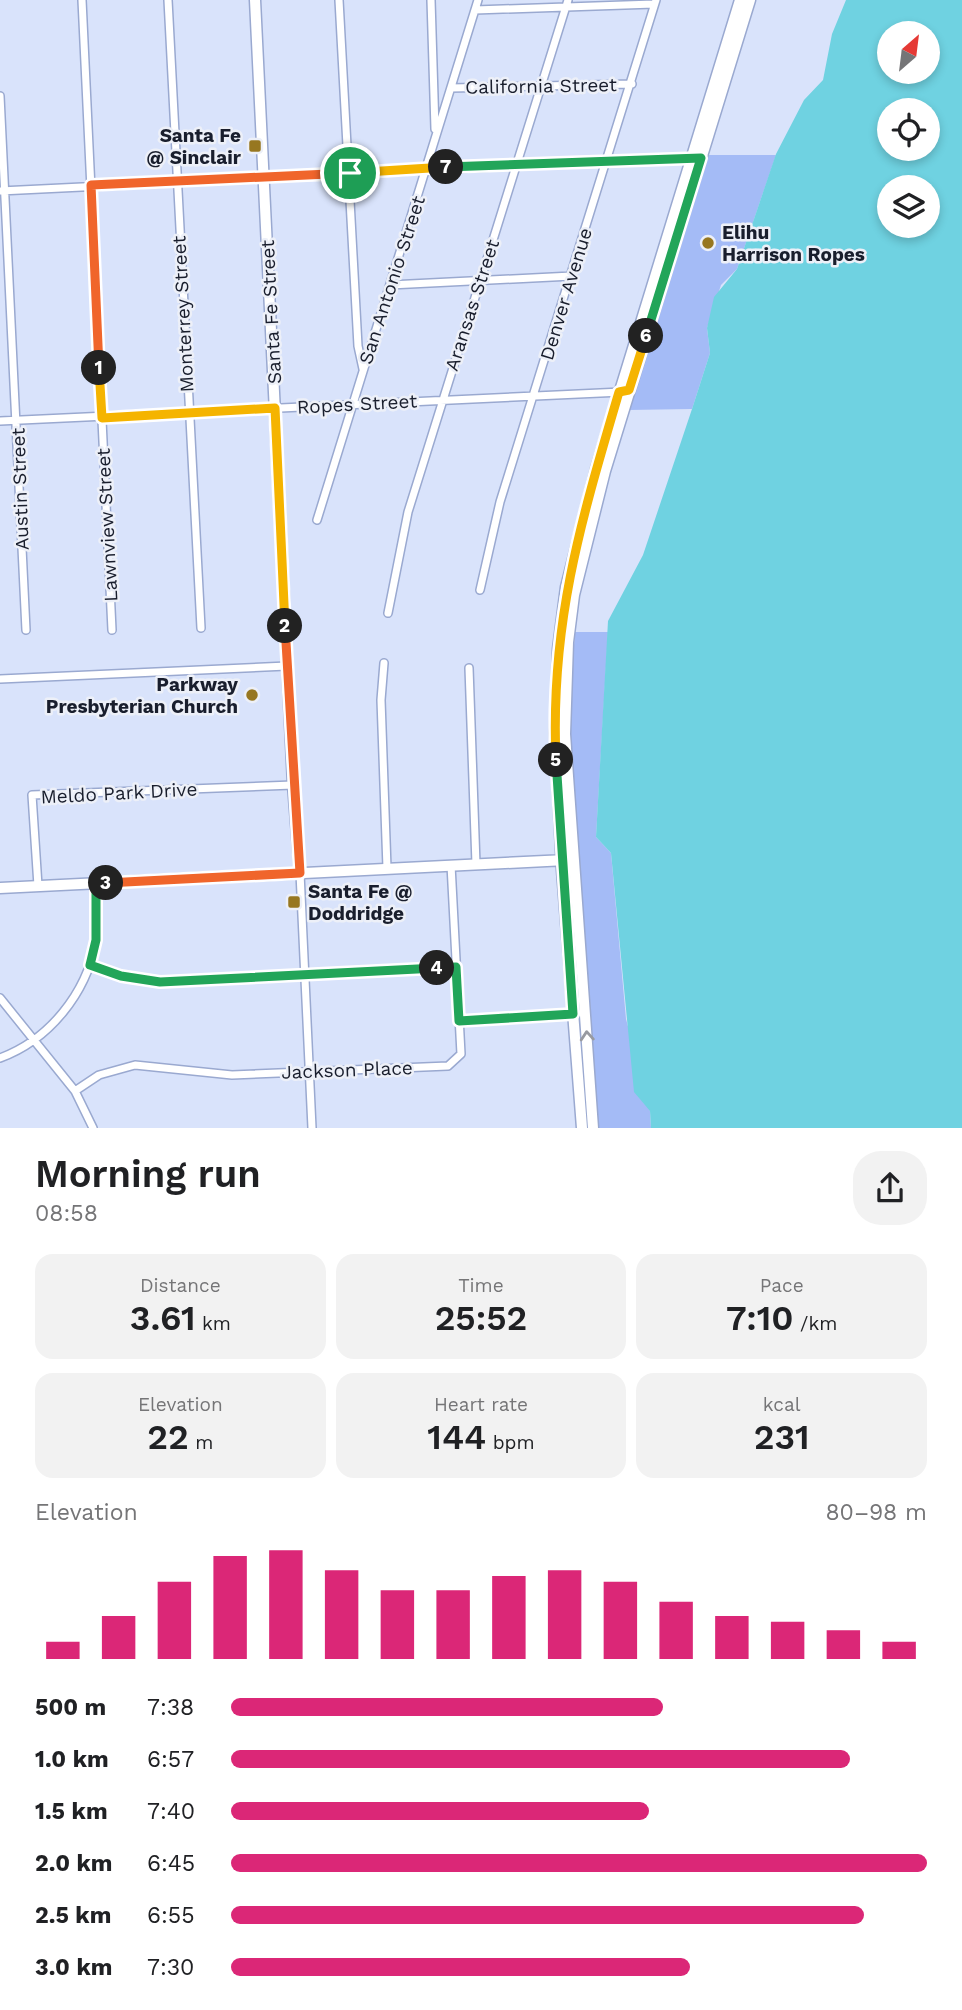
<!DOCTYPE html>
<html lang="en">
<head>
<meta charset="utf-8">
<style>
	body { margin:0; font-family:"Work Sans",sans-serif; background:#f2f2f2; color:#202124; height:100vh; display:flex; flex-direction:column; font-size:26px; white-space:nowrap }
	* { box-sizing:border-box; margin:0 }
	p { font-size:23px; color:#757577 }
	.icon { flex:none; width:38px; height:38px; fill:none; stroke:currentColor; stroke-width:2; stroke-linecap:round; stroke-linejoin:round }
	.map { position:relative; height:1128px; overflow:hidden }
	.drawer { display:flex; flex-direction:column; background:#fff; flex:1 }
	.drawer>* { flex:none }
	.needle { width:46px; rotate:28deg }
	.tools { position:absolute; left:877px; top:21px; display:grid; gap:14px }
	.tools a { display:grid; place-items:center; width:63px; height:63px; border-radius:50%; background:#fff; box-shadow:0 4px 10px #0003; font-size:35px }
	.pin { position:absolute; display:grid; place-items:center; width:60px; height:60px; color:#fff; margin:-30px; border:4px solid #fff; border-radius:50%; box-shadow:0 2px 7px #0007 }
	.km { position:absolute; width:35px; height:35px; margin:-18px; border-radius:50%; background:#222; color:#fff; font-size:19px; line-height:35px; text-align:center }
	.round { display:grid; place-items:center; flex:none; width:74px; height:74px; border-radius:28px; background:#f2f2f2 }
	.head { display:flex; align-items:center; justify-content:space-between; height:119px; padding:0 35px }
	h1 { font-size:38px; font-weight:600; line-height:52px }
	.figures { display:grid; grid-template-columns:repeat(3,1fr); gap:10px; height:119px; padding:7px 35px }
	.figures div { display:grid; align-content:center; border-radius:18px; background:#f2f2f2; text-align:center }
	.figures b { font-size:35px; font-weight:600 }
	.figures small { font-size:19px; font-weight:400 }
	.figures p { font-size:19px }
	.chart { height:196px; padding:14px 35px }
	.chart p { display:flex; justify-content:space-between }
	.chart svg { width:100%; height:126px; margin-top:7px; stroke:#db2777; stroke-width:6 }
	ul { padding:0 35px; list-style:none; font-size:23px }
	li { display:grid; grid-template-columns:112px 84px 1fr; align-items:center; height:52px }
	li i { height:18px; border-radius:9px; background:#db2777 }
	.map>svg:first-child { display:block }
</style>
</head>
<body>
<div class="map">
<svg width="962" height="1128" viewBox="0 0 962 1128">
	<rect width="100%" height="100%" fill="#d9e3fb"/>
	<path fill="#a4bbf6" d="M708 155H776L737 269 721 285 707 328 710 353 692 409 628 410Z
		M575 632H608L596 837 611 853 626 1019 650 1111 651 1128H596L569 713Z"/>
	<path fill="#6fd2e1" fill-rule="evenodd" d="M846 0H962V1128H651L650 1111 634 1092 611 853 596 837 608 621 643 555 692 409 710 353 707 328 714 297 737 269 776 154 804 100 823 80 832 34ZM889 33H928V72H889ZM889 110H928V149H889ZM889 187H928V226H889Z"/>
	<g fill="none" stroke-linecap="round" stroke-linejoin="round">
		<defs>
			<path id="minor" d="M82 0 112 630
				M168 0 201 628
				M339 0 358 346 363 369
				M431 0 435 129
				M475 10 654 4
				M451 88 632 84
				M0 96 26 630
				M0 191 693 157
				M390 285 572 276
				M0 421 622 392
				M317 520 478 0
				M480 590 500 502 656 0
				M388 613 408 512 568 0
				M384 663 381 700 387 868
				M469 668 476 864
				M0 679 287 666
				M300 873 312 1128
				M38 886 32 795 293 785
				M90 965 121 977 160 982 456 967
				M0 998 75 1091 93 1128
				M459 1021 577 1013
				M0 1058C49 1040 86 994 96 942 99 923 97 902 96 883
				M75 1091 99 1075 135 1065 232 1075 448 1066 461 1054 451 865"/>
			<path id="major" d="M255 0 293 785 300 873
				M0 888 566 860
				M582 1128 562 870 555 733 558 649 566 587 596 469 740 0
				M593 1128 565 734 568 642 574 595 605 471 750 0"/>
		</defs>
		<use href="#minor" stroke="#9aa9d0" stroke-width="10"/>
		<use href="#major" stroke="#9aa9d0" stroke-width="13"/>
		<use href="#minor" stroke="#fff" stroke-width="7"/>
		<use href="#major" stroke="#fff" stroke-width="10"/>
	</g>
	<defs><path id="oneway-chevron" d="M-2-3.5L2.5 0L-2 3.5" fill="none" stroke-width="1.6" stroke-linecap="round" stroke-linejoin="round" transform="scale(1.75)"/></defs>
	<use stroke="#989aa0" href="#oneway-chevron" transform="translate(587 1036) rotate(-94)"/>
	<g fill="none" stroke-linecap="round" stroke-linejoin="round">
		<defs>
			<path id="split-1" d="M99 368 91 185 350 173"/>
			<path id="split-2" d="M99 368 102 418 275 408 285 626"/>
			<path id="split-3" d="M106 883 300 873 285 626"/>
			<path id="split-4" d="M106 883H96V940L90 965 121 976 160 982 437 968"/>
			<path id="split-5" d="M437 968 456 967 459 1021 573 1014 556 760"/>
			<path id="split-6" d="M556 760C550 623 581 521 619 392L629 390 646 336"/>
			<path id="split-7" d="M446 167 701 158 646 336"/>
			<path id="split-8" d="M350 173 446 167"/>
		</defs>
		<use href="#split-1" stroke="#fff" stroke-width="14"/>
		<use href="#split-2" stroke="#fff" stroke-width="14"/>
		<use href="#split-3" stroke="#fff" stroke-width="14"/>
		<use href="#split-4" stroke="#fff" stroke-width="14"/>
		<use href="#split-5" stroke="#fff" stroke-width="14"/>
		<use href="#split-6" stroke="#fff" stroke-width="14"/>
		<use href="#split-7" stroke="#fff" stroke-width="14"/>
		<use href="#split-8" stroke="#fff" stroke-width="14"/>
		<use href="#split-1" stroke="#f0652b" stroke-width="9"/>
		<use href="#split-2" stroke="#f5b400" stroke-width="9"/>
		<use href="#split-3" stroke="#f0652b" stroke-width="9"/>
		<use href="#split-4" stroke="#22a559" stroke-width="9"/>
		<use href="#split-5" stroke="#22a559" stroke-width="9"/>
		<use href="#split-6" stroke="#f5b400" stroke-width="9"/>
		<use href="#split-7" stroke="#22a559" stroke-width="9"/>
		<use href="#split-8" stroke="#f5b400" stroke-width="9"/>
	</g>
	<g fill="#977720" stroke="#edf0f8" stroke-width="2.5">
		<rect x="248" y="139" width="14" height="14" rx="3.5"/>
		<circle cx="708" cy="243" r="7"/>
		<circle cx="252" cy="695" r="7"/>
		<rect x="287" y="895" width="14" height="14" rx="3.5"/>
	</g>
	<g text-anchor="middle" dominant-baseline="central" stroke-width="5" stroke-linejoin="round" paint-order="stroke">
		<g font-size="19" fill="#191e2d" stroke="#edf0f8">
			<text transform="translate(541 86) rotate(-1)">California Street</text>
			<text transform="translate(392 280) rotate(-72)">San Antonio Street</text>
			<text transform="translate(566 294) rotate(-73)">Denver Avenue</text>
			<text transform="translate(472 305) rotate(-72)">Aransas Street</text>
			<text transform="translate(271 312) rotate(-93)">Santa Fe Street</text>
			<text transform="translate(183 314) rotate(-93)">Monterrey Street</text>
			<text transform="translate(357 404) rotate(-3)">Ropes Street</text>
			<text transform="translate(20 489) rotate(-92)">Austin Street</text>
			<text transform="translate(107 525) rotate(-93)">Lawnview Street</text>
			<text transform="translate(119 793) rotate(-3)">Meldo Park Drive</text>
			<text transform="translate(347 1070) rotate(-2)">Jackson Place</text>
		</g>
		<g font-size="19" font-weight="bold" fill="#191e2d" stroke="#edf0f8" text-anchor="end">
			<text x="241" y="135">Santa Fe<tspan x="241" dy="22">@ Sinclair</tspan></text>
			<text x="722" y="232" text-anchor="start">Elihu<tspan x="722" dy="22">Harrison Ropes</tspan></text>
			<text x="238" y="684">Parkway<tspan x="238" dy="22">Presbyterian Church</tspan></text>
			<text x="308" y="891" text-anchor="start">Santa Fe @<tspan x="308" dy="22">Doddridge</tspan></text>
		</g>
	</g>
</svg>
<div class="tools">
<a><svg class="needle" viewBox="-14 -14 28 28"><path d="M0-13l5 13h-10z" fill="#e53935"/><path d="M0 13l5-13h-10z" fill="#757577"/></svg></a>
<a><svg class="icon" aria-label="locate" viewBox="0 0 24 24"><circle cx="12" cy="12" r="6"/><path d="M12 2v4M12 18v4M2 12h4M18 12h4"/></svg></a>
<a><svg class="icon" aria-label="layers" viewBox="0 0 24 24"><path d="M12 4l9 5-9 5-9-5zM3 14l9 5 9-5"/></svg></a>
</div>
<div class="pin" style="left:350px;top:173px;background:#1e9e55"><svg class="icon" aria-label="arrive" viewBox="0 0 24 24"><path d="M6 21V4h12l-3 4 3 4H6"/></svg></div>
<b class="km" style="left:99px;top:368px">1</b>
<b class="km" style="left:285px;top:626px">2</b>
<b class="km" style="left:106px;top:883px">3</b>
<b class="km" style="left:437px;top:968px">4</b>
<b class="km" style="left:556px;top:760px">5</b>
<b class="km" style="left:646px;top:336px">6</b>
<b class="km" style="left:446px;top:167px">7</b>
</div>
<section class="drawer">
<div class="head"><div><h1>Morning run</h1><p>08:58</p></div><a class="round"><svg class="icon" aria-label="share" viewBox="0 0 24 24"><path d="M12 15V3M7 8l5-5 5 5M5 13v7h14v-7"/></svg></a></div>
<div class="figures">
<div><p>Distance</p><b>3.61<small> km</small></b></div>
<div><p>Time</p><b>25:52</b></div>
<div><p>Pace</p><b>7:10<small> /km</small></b></div>
</div>
<div class="figures">
<div><p>Elevation</p><b>22<small> m</small></b></div>
<div><p>Heart rate</p><b>144<small> bpm</small></b></div>
<div><p>kcal</p><b>231</b></div>
</div>
<div class="chart"><p><span>Elevation</span>80–98 m</p>
<svg viewBox="0 0 160 44" preserveAspectRatio="none"><path d="M5 44V38M15 44V29M25 44V17M35 44V8M45 44V6M55 44V13M65 44V20M75 44V20M85 44V15M95 44V13M105 44V17M115 44V24M125 44V29M135 44V31M145 44V34M155 44V38"/></svg>
</div>
<ul>
<li><b>500 m</b>7:38<i style="width:62%"></i></li>
<li><b>1.0 km</b>6:57<i style="width:89%"></i></li>
<li><b>1.5 km</b>7:40<i style="width:60%"></i></li>
<li><b>2.0 km</b>6:45<i style="width:100%"></i></li>
<li><b>2.5 km</b>6:55<i style="width:91%"></i></li>
<li><b>3.0 km</b>7:30<i style="width:66%"></i></li>
</ul>
</section>
</body>
</html>
